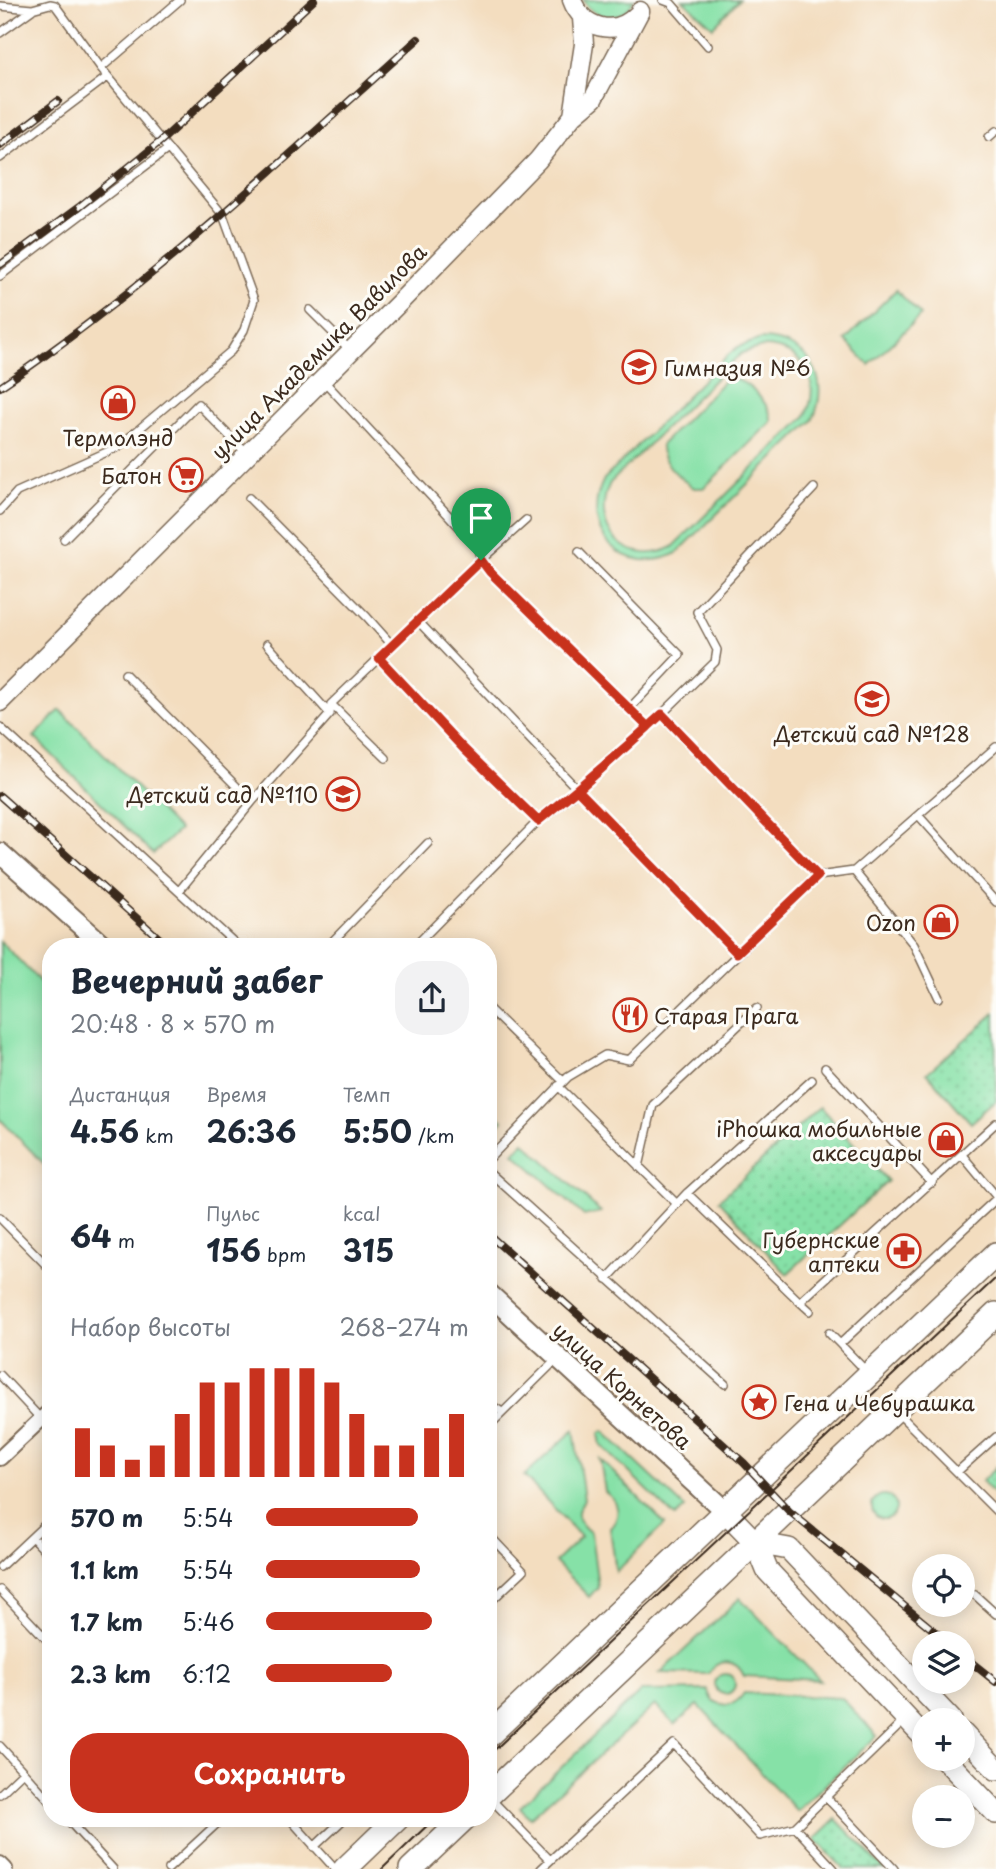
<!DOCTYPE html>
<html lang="ru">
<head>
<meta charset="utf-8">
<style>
	body { margin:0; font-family:"Playpen Sans",sans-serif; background:#f2f2f3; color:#1f2937; height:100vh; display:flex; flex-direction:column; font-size:26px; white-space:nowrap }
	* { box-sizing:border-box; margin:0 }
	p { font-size:23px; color:#747a83 }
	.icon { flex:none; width:38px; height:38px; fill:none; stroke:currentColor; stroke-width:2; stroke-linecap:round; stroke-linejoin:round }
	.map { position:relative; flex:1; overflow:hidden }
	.drawer { position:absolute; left:42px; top:938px; width:455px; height:889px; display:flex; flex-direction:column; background:#fff; border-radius:28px; box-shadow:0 4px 18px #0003 }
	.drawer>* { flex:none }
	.controls { position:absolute; left:912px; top:1554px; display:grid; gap:14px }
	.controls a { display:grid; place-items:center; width:63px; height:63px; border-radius:50%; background:#fff; box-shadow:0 4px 18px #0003; font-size:35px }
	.pin { position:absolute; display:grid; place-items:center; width:60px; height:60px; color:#fff; margin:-72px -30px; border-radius:50% 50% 50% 0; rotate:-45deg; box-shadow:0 0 7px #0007 }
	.pin .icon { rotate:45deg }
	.round { display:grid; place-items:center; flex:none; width:74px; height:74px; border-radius:28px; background:#f2f2f3 }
	.headline { display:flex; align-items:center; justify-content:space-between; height:119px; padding:0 28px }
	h1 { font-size:32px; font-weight:700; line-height:52px }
	.stats { display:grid; grid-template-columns:repeat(3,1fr); gap:10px; height:119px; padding:7px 28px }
	.stats div { display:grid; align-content:center }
	.stats b { font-size:30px; font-weight:700 }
	.stats small { font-size:19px; font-weight:400 }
	.stats p { font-size:19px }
	.chart { height:196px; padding:14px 28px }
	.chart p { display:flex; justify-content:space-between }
	.chart svg { width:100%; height:126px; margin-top:7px; stroke:#c8321e; stroke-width:6 }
	.action { display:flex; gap:14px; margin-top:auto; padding:14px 28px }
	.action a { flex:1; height:80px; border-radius:28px; background:#c8321e; color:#fff; font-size:28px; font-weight:700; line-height:80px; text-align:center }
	ul { padding:0 28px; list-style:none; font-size:23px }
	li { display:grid; grid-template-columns:112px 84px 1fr; align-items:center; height:52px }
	li i { height:18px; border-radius:9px; background:#c8321e }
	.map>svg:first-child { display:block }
</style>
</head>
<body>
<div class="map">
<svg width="996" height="1869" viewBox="0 0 996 1869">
	<defs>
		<pattern id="park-dots" width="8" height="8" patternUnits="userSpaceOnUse" patternTransform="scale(1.75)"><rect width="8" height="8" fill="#86e1a7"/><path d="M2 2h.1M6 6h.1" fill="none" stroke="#75c18f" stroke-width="1.8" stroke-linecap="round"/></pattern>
	</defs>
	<rect width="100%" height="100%" fill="#fdfcf7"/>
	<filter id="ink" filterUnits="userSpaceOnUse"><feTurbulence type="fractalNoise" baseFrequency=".0143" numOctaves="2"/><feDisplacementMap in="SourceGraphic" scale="14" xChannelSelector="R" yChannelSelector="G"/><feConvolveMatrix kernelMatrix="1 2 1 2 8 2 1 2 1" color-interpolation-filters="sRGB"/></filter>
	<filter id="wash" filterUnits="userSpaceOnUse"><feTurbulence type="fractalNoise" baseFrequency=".00686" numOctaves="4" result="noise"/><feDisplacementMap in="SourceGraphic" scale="28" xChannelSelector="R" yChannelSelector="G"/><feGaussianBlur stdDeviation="1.57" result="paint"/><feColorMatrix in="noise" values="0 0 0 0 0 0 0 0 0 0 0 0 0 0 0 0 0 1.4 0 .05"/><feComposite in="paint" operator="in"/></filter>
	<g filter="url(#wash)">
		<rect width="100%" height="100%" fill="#f3ddbf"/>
		<path fill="#86e1a7" stroke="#608662" stroke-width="2" fill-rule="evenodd" d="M583 0H634C622 23 596 21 583 0Z
			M683 0H739L713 27Z
			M896 290 921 315 869 365 845 340Z
			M761 339C808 340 833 378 812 421L677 553C624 579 577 531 604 479L729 354 738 347ZM762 347C803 347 823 381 805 417L673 547C628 569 588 528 610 483L734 360 742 353Z
			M733 378C748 382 773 406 771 422L707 485 703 488H694C681 479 659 461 661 445L724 381Z
			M60 710 179 830 153 854 34 737Z
			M0 941 51 993V1164L47 1167 0 1119Z
			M488 1107 503 1120 491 1135 488 1132Z
			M524 1142 601 1212 584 1216 514 1153Z
			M574 1430 584 1499 578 1511V1517L583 1526 591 1533 598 1587 589 1597 555 1562 581 1537 524 1476Z
			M603 1431 685 1508 675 1517 601 1445 599 1434Z
			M600 1459 665 1524 616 1572 610 1528C622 1515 619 1502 605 1492Z
			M872 1507a12 12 0 1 1 24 0a12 12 0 1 1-24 0Z
			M740 1598 820 1680 744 1676C736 1658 717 1658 708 1674L660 1673Z
			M715 1684a10 10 0 1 1 20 0a10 10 0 1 1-20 0Z
			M707 1690 712 1700C724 1708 736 1706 744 1693L842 1698 877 1736 797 1811 698 1705 675 1725 655 1705 530 1818 520 1807 641 1691Z"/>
		<path fill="url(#park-dots)" stroke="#608662" stroke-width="2" d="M995 1013 996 1101 971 1123 927 1073Z
			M820 1107 888 1181 787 1274 719 1200Z
			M996 1467V1496L982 1481Z
			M836 1819 884 1869H844L815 1839Z"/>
	</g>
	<g filter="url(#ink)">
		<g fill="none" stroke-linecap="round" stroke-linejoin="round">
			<defs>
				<path id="service" d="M663 0 671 3 708 46
					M0 6 32 9 50 4 55 5 101 68 180 0
					M0 33 32 10
					M989 137 996 131
					M0 158 107 77 105 74
					M0 276 168 149
					M310 310 351 351
					M323 380 477 546 481 560 490 572 648 727
					M249 498 367 617 392 645
					M0 511 17 492 118 447 231 351 244 330 254 300 223 215 101 68
					M64 539 198 404 247 454
					M579 552 680 655 630 708
					M418 621 578 790 737 953
					M267 644 330 714
					M378 658 463 748 538 821
					M125 674 252 802
					M331 704 386 758
					M662 714 715 662 717 650 697 612 814 488
					M0 727 239 947
					M919 816 996 902
					M854 871 914 945 939 998
					M179 891 252 802 330 714 331 704 481 560 526 520
					M327 947 428 843
					M414 947 538 821 578 790 662 714 818 876
					M488 1008 563 1081
					M825 1068 932 1183
					M812 1080 687 1193 800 1302 996 1123
					M558 1086 677 1204
					M962 1155 996 1196
					M488 1160 568 1077 605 1055 629 1060 818 876 854 871 996 747
					M639 1167 653 1105 757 1008
					M488 1171 725 1384
					M0 1218 51 1270
					M607 1279 687 1193
					M800 1302 810 1311
					M829 1333 840 1344
					M866 1371 840 1344 996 1199
					M0 1375 41 1419
					M488 1403 502 1412
					M898 1413 996 1511
					M488 1427 558 1358
					M957 1472 996 1437
					M488 1534 523 1571 488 1604
					M32 1537 51 1557
					M0 1567 51 1519
					M0 1590 51 1644
					M975 1595 996 1614
					M0 1746 51 1802
					M0 1794 23 1772
					M490 1798 550 1860
					M827 1798 894 1869
					M66 1818 113 1869
					M289 1818 335 1869
					M795 1827 834 1869
					M314 1847 345 1818
					M168 1869 223 1818
					M541 1869 674 1744 760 1836 795 1827 904 1721"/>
				<path id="minor" d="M0 1458 51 1410
					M0 1864 5 1869"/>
				<path id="tertiary" d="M572 0C582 28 615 38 637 15
					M573 116 584 44 582 18
					M0 702 400 302 538 160 573 116 593 99 640 11"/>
				<path id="secondary" d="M0 853 105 947
					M488 1293 726 1512"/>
				<path id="primary" d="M726 1512 756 1543 767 1570 924 1737
					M756 1543 789 1549 951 1720
					M962 1733 996 1769
					M945 1759 996 1813"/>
				<path id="trunk" d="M488 1736 996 1254
					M488 1796 996 1314
					M345 1869 398 1818
					M411 1869 465 1818"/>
			</defs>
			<use href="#service" stroke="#7b6956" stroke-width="10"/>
			<use href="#minor" stroke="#7b6956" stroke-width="18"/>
			<use href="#tertiary" stroke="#7b6956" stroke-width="21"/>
			<use href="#secondary" stroke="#7b6956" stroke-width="23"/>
			<use href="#primary" stroke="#7b6956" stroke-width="24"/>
			<use href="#trunk" stroke="#7b6956" stroke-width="26"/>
			<use href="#service" stroke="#fff" stroke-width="7"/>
			<use href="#minor" stroke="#fff" stroke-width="14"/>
			<use href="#tertiary" stroke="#fff" stroke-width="18"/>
			<use href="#secondary" stroke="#fff" stroke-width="19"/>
			<use href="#primary" stroke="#fff" stroke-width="21"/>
			<use href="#trunk" stroke="#fff" stroke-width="23"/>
			<path stroke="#3b2a1e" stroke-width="2" d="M488 1756 996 1278
				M382 1869 435 1818"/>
			<defs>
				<path id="rail" d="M0 145 58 101
					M0 265 79 207 161 141 314 0
					M0 387C151 285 283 160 418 39
					M0 796 169 947
					M488 1234 744 1463 789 1511 949 1643
					M962 1655 996 1682"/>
			</defs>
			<use href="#rail" stroke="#3b2a1e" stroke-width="8"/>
			<use href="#rail" stroke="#fdfcf7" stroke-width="5" stroke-dasharray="16" stroke-linecap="butt"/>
		</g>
	</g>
	<g fill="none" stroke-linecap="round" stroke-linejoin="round" filter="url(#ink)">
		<defs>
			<path id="route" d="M481 560 379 658 463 748 538 821C580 787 622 751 662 714L818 876 737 953 578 790 648 727 490 572 481 560"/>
		</defs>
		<use href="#route" stroke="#fff" stroke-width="14"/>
		<use href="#route" stroke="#c8321e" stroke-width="9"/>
	</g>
	<defs>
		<symbol id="school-ring" viewBox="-11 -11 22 22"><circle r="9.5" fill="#fdfcf7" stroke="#c8321e" stroke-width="1.5"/><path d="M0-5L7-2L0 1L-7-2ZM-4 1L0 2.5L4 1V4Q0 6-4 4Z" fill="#c8321e"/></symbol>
		<symbol id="shop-ring" viewBox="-11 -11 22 22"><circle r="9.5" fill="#fdfcf7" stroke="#c8321e" stroke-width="1.5"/><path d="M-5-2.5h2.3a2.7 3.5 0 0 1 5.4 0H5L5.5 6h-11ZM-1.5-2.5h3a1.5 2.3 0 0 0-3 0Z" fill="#c8321e"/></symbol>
		<symbol id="supermarket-ring" viewBox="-11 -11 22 22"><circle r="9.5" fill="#fdfcf7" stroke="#c8321e" stroke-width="1.5"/><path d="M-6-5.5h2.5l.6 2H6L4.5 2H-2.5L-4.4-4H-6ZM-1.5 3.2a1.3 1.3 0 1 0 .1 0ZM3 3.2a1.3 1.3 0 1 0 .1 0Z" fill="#c8321e"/></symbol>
		<symbol id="restaurant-ring" viewBox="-11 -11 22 22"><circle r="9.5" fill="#fdfcf7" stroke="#c8321e" stroke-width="1.5"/><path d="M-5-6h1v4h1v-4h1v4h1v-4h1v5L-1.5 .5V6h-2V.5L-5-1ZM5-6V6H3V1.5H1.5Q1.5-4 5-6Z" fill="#c8321e"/></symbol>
		<symbol id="pharmacy-ring" viewBox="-11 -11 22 22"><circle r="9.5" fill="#fdfcf7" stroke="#c8321e" stroke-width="1.5"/><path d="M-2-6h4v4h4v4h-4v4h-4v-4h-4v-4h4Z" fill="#c8321e"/></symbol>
		<symbol id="sight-ring" viewBox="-11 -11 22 22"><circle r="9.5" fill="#fdfcf7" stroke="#c8321e" stroke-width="1.5"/><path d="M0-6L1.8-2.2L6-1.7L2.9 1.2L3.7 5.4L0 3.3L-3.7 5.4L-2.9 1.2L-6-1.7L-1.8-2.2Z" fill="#c8321e"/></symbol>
	</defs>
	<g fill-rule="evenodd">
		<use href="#school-ring" x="620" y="348" width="38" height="38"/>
		<use href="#shop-ring" x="99" y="384" width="38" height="38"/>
		<use href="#supermarket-ring" x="167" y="456" width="38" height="38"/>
		<use href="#school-ring" x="853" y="680" width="38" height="38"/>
		<use href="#school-ring" x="324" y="775" width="38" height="38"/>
		<use href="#shop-ring" x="922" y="903" width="38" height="38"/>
		<use href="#restaurant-ring" x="611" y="996" width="38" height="38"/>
		<use href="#shop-ring" x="927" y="1121" width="38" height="38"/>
		<use href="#pharmacy-ring" x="885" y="1232" width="38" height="38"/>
		<use href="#sight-ring" x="740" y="1383" width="38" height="38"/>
	</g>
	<g text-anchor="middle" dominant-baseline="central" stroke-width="6" stroke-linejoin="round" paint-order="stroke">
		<g font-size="21" fill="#3b2a1e" stroke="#fdfcf7">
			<text transform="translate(318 351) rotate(-45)">улица Академика Вавилова</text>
			<text transform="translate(623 1385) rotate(42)">улица Корнетова</text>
		</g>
		<g font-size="21" fill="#3b2a1e" stroke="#fdfcf7" text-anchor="end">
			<text x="664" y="367" text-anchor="start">Гимназия №6</text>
			<text x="118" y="437" text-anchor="middle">Термолэнд</text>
			<text x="162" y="475">Батон</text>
			<text x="872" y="733" text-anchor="middle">Детский сад №128</text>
			<text x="318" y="794">Детский сад №110</text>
			<text x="916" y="922">Ozon</text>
			<text x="654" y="1015" text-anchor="start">Старая Прага</text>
			<text x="922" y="1128">iPhoшка мобильные<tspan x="922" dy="24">аксесуары</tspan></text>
			<text x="880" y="1239">Губернские<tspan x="880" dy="24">аптеки</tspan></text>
			<text x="784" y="1402" text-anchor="start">Гена и Чебурашка</text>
		</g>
	</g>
</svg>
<div class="controls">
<a><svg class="icon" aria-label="locate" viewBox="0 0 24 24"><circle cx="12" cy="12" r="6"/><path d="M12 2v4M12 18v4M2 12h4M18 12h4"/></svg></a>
<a><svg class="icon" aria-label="layers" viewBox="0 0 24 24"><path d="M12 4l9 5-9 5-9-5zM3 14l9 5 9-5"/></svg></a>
<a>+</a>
<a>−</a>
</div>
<div class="pin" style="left:481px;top:560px;background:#1e9e55"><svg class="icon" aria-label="arrive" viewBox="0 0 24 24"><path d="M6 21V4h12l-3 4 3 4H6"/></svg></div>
<section class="drawer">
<div class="headline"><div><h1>Вечерний забег</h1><p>20:48 · 8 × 570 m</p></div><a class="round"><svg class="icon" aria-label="share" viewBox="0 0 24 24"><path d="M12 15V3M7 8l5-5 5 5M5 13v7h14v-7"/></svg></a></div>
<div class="stats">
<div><p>Дистанция</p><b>4.56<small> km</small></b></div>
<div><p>Время</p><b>26:36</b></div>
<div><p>Темп</p><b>5:50<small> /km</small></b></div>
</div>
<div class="stats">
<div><b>64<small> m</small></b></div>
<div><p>Пульс</p><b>156<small> bpm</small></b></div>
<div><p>kcal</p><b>315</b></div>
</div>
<div class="chart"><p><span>Набор высоты</span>268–274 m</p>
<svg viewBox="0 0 160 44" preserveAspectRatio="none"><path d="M5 44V27M15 44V33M25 44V38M35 44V33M45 44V22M55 44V11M65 44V11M75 44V6M85 44V6M95 44V6M105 44V11M115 44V22M125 44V33M135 44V33M145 44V27M155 44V22"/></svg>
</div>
<ul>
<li><b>570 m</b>5:54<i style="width:75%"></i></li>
<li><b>1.1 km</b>5:54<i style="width:76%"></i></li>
<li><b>1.7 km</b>5:46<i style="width:82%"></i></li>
<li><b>2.3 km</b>6:12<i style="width:62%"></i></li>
</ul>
<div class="action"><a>Сохранить</a></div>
</section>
</div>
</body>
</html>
